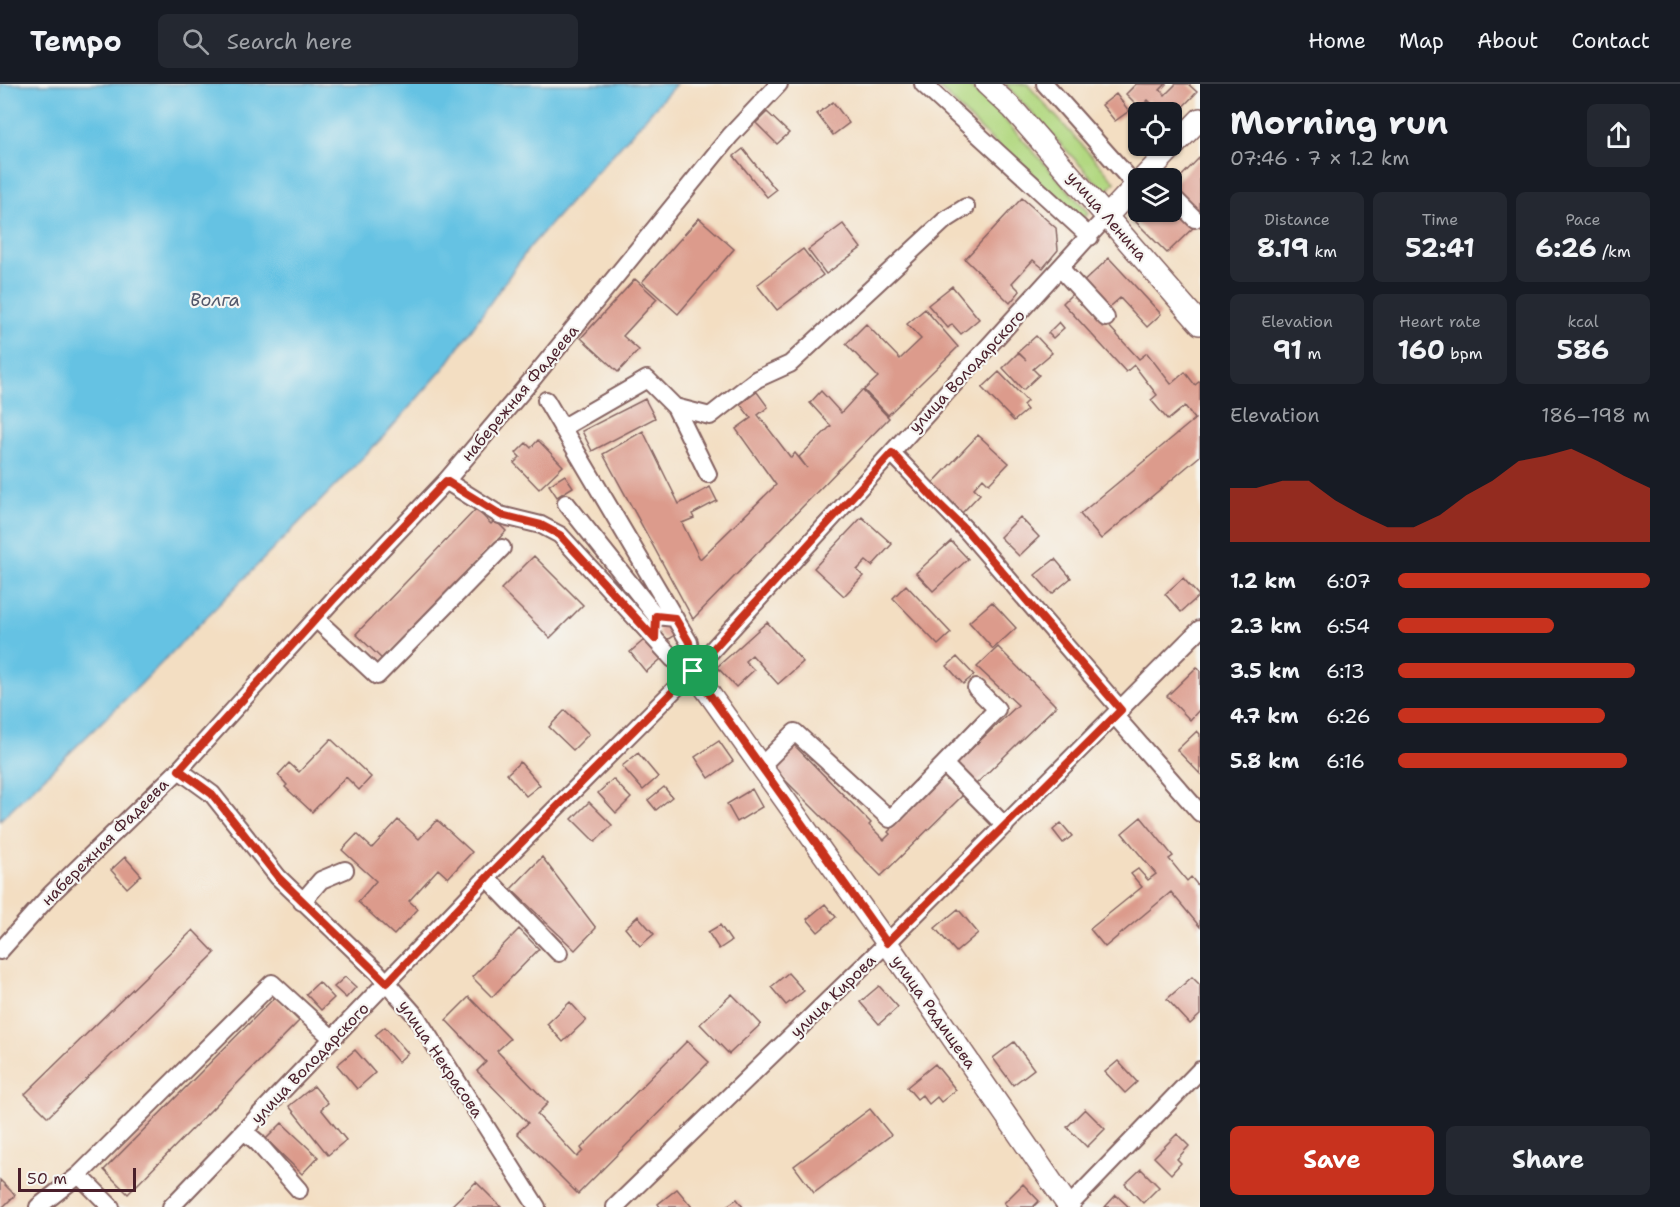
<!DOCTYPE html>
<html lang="en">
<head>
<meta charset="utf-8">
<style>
	body { margin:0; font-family:"Shantell Sans",sans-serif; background:#242831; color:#f1f3f6; height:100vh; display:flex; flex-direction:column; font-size:22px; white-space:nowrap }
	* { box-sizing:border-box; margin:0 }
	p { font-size:20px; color:#9ea1a6 }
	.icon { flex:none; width:33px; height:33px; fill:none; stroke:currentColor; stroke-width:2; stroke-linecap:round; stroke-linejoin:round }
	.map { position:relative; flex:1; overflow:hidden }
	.side { display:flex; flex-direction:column; background:#171b24; width:480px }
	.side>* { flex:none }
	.tools { position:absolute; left:1128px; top:18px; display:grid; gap:12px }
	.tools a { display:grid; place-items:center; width:54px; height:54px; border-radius:9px; background:#171b24; box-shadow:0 2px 4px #0004; font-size:30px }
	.scale { position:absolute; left:18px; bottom:15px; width:118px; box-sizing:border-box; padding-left:6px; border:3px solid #4a1f2b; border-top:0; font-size:16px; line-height:21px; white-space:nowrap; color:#4a1f2b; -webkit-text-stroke:4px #f6f6f2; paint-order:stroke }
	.pin { position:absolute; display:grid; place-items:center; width:51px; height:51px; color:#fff; margin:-26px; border-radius:12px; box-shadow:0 3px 9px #0006 }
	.round { display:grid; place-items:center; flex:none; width:63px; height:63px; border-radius:9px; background:#242831 }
	.headline { display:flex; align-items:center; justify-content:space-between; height:102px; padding:0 30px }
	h1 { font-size:33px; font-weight:700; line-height:45px }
	.stats { display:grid; grid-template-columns:repeat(3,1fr); gap:9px; height:102px; padding:6px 30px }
	.stats div { display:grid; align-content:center; border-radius:9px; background:#242831; text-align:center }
	.stats b { font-size:26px; font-weight:700 }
	.stats small { font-size:16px; font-weight:400 }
	.stats p { font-size:16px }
	.chart { height:168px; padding:12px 30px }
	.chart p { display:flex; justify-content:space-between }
	.chart svg { width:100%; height:108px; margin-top:6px; fill:#c8321e; opacity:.7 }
	.cta { display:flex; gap:12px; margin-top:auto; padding:12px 30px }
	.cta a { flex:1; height:69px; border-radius:9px; background:#c8321e; color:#fff; font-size:24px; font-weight:700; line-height:69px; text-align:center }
	.cta a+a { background:#242831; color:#f1f3f6 }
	ul { padding:0 30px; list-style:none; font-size:20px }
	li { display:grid; grid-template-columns:96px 72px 1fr; align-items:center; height:45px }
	li i { height:15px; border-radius:8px; background:#c8321e }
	header { display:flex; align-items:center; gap:36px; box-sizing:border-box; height:84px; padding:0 30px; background:#171b24; border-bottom:2px solid #363941 }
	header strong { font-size:28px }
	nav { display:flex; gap:33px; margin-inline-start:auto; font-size:21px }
	.search { width:420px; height:54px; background:#242831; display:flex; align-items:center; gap:15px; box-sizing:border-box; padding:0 21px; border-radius:9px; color:#9ea1a6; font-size:22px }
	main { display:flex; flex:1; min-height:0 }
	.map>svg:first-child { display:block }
</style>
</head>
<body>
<header>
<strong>Tempo</strong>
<div class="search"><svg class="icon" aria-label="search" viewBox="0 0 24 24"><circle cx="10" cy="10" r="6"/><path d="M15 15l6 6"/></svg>Search here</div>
<nav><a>Home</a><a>Map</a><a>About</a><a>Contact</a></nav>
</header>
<main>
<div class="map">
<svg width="1200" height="1123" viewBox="0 0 1200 1123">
	<rect width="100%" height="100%" fill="#f6f6f2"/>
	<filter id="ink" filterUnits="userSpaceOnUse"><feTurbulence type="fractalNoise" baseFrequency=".0167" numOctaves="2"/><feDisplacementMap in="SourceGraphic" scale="12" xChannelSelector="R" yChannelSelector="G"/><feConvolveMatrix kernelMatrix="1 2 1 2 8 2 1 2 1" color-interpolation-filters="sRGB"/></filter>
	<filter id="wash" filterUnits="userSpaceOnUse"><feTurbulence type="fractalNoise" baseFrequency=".008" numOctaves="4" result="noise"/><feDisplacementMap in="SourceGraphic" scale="24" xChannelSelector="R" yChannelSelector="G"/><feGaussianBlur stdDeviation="1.35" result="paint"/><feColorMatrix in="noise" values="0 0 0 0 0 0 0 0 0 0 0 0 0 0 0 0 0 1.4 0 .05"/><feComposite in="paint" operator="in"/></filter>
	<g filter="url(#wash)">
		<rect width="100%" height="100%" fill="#f3dec2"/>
		<path fill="#b2d881" stroke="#7e7c56" stroke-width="1.5" d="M935 0H967L1004 35 1089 129 1077 140Z
			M1005 0H1027L1115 98 1106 109Z"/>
		<path fill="#65c2e3" stroke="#587087" stroke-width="1.5" d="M0 0H676L529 164 444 284 385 351 140 601 0 736Z"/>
		<g id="blocks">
			<path fill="#dc9b8c" d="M1136 0H1166L1160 6 1165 11 1176 0H1188L1197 8 1172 34V28H1146L1144 27 1151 19 1148 16 1140 24 1126 10Z
				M1116 10 1129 27 1115 37 1102 21Z
				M833 18 849 39 833 51 817 30Z
				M767 28 789 49 777 60 756 39Z
				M743 65 776 106 767 113 734 72Z
				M1200 73V128L1197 131 1172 106V102Z
				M1022 114 1056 144 1058 166 1043 184 1033 176 1012 199 1020 207 1010 219 965 175Z
				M1172 118 1195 142 1167 169 1136 138 1147 128H1172Z
				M699 134 734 165 678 230 642 198Z
				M843 140 861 164 826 190 808 166Z
				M803 165 823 191 777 226 757 201Z
				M1109 174 1161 230 1147 243 1120 214 1104 228 1079 202Z
				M635 195 657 215 623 252 639 266 618 288 581 254Z
				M952 202 979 235 961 250 952 240 948 244 928 221Z
				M1076 206 1139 275 1147 269 1171 300 1185 288 1195 301 1200 297V372L1101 455 1080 430 1195 335 1185 322 1168 336 1151 316 1157 311 1134 281 1126 288 1063 219Z
				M925 225 958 263 888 331 864 306 878 293 846 260 866 240 900 275 921 255 907 240Z
				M1059 238 1064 244 1053 254 1048 249Z
				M1036 252 1052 269 1033 285 1039 291 1023 306 1003 284 1018 269 1026 276 1018 268Z
				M999 288 1027 317 1023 321 1027 326 1014 337 982 304Z
				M862 306 889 334 693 535 603 370 643 347 679 420 710 403 717 417 692 430 694 434 682 439 700 475 776 401 736 345 751 334 740 320 757 308 768 323 758 331 791 374 795 369 807 384 799 373 831 342 810 319 821 307 841 329Z
				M645 315 655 334 592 367 582 347Z
				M978 351 1009 379 989 400 983 394 974 404 980 410 962 429 931 401Z
				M538 356 563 382 539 405 514 379 520 373 516 369 526 359 531 364Z
				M565 391 573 403 557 413 549 401Z
				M476 425 491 440 495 436 506 447 383 576 356 550Z
				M862 433 892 460 872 482 866 477 857 486 863 492 844 512 814 484Z
				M1020 433 1039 453 1019 472 1000 453Z
				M951 457 968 475 933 507 916 489Z
				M534 472 583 521 550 554 501 505Z
				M1055 475 1071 494 1052 510 1035 491Z
				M1183 494 1199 512 1181 528 1165 510Z
				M906 501 951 549 938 561 893 514Z
				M992 518 1016 544 993 565 969 538Z
				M767 538 803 578 778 600 752 571 745 577 754 586 736 603 717 583Z
				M659 547a8 8 0 1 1 16 0a8 8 0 1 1-16 0Z
				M644 556 661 575 646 588 630 568Z
				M998 563 1056 622 974 702 954 681 1018 621 977 583Z
				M957 573 974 591 963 600 947 582Z
				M1197 583 1200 587V625L1190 636 1167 612Z
				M565 626 589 650 573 666 549 643Z
				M1197 647 1200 650V690L1177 666Z
				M331 655 371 693 359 706 346 693 312 728 285 703 287 701 278 691 289 679 299 688Z
				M719 657 733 677 709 694 695 673Z
				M793 660 871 739 869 741 884 756 890 750 888 748 944 692 963 711 881 792 771 682Z
				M638 669 658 693 643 706 622 682Z
				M520 678 540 701 526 712 507 690Z
				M613 695 631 714 616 729 598 709Z
				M664 703 672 713 656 726 648 716Z
				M752 705 762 723 737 738 727 720Z
				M589 718 612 741 595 758 572 735Z
				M1141 733 1173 772 1169 775 1187 797 1191 793 1200 804V843L1171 808 1105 863 1090 845 1142 803 1131 790 1138 785 1148 796 1156 790 1122 749Z
				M398 736 419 755 437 736 472 768 448 794 438 785 409 817 418 825 394 851 358 818 376 797 342 766 357 750 372 764Z
				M1061 739 1072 752 1063 759 1053 746Z
				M125 773 141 791 127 804 111 786Z
				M542 773 596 844 575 866 511 805Z
				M825 820 836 833 818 848 807 835Z
				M958 825 978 849 956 868 935 844Z
				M638 832 654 850 640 862 625 844Z
				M720 841 731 857 719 865 708 848Z
				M519 845 539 865 492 913 472 893Z
				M193 846 215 869 48 1033 25 1010Z
				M788 889 804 907 786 921 771 903Z
				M345 893 356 903 346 914 334 903Z
				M1192 893 1200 901V931L1190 940 1167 915Z
				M319 898 334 914 321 926 306 910Z
				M879 902 898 923 879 940 860 918Z
				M732 910 761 940 729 970 700 940Z
				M275 913 299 937 128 1110 104 1086Z
				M469 913 510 955 497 967 548 1019 537 1030 577 1073 583 1067 581 1064 687 957 709 978 578 1110 517 1049 528 1039 477 987 486 978 446 936Z
				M570 918 586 936 563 958 547 940Z
				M385 943 408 969 398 978 375 951Z
				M1014 958 1034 985 1013 1001 993 974Z
				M355 966 375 989 357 1005 337 981Z
				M1118 977 1137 998 1125 1009 1105 988Z
				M935 980 956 1006 941 1018 937 1013 929 1020 922 1011 917 1015 907 1003Z
				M314 1002 328 1019 321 1025 346 1056 328 1071 289 1022Z
				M870 1025 891 1051 814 1109 794 1082Z
				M1085 1025 1105 1045 1087 1063 1067 1043Z
				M282 1039 318 1073 302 1090 266 1055Z
				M1177 1050 1189 1062 1177 1075 1181 1079 1171 1090 1154 1073Z
				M1141 1085 1159 1103 1143 1119 1125 1100Z
				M0 1096 15 1111 3 1123H0Z
				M476 1098 501 1123H450Z
				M1023 1100 1039 1117 1033 1123H1008L1004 1119Z
				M677 1105 692 1123H660L658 1120Z
				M1116 1111 1129 1123H1105Z
				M737 1115 743 1123H725Z"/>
		</g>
	</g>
	<g filter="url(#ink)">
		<use href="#blocks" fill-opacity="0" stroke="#856260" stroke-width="1.5"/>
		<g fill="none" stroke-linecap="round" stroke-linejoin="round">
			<defs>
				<path id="minor" d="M923 0 1090 153
					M1045 0 1136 102
					M1172 112 1195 135
					M1061 185 1106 234
					M546 316 689 558 693 587
					M675 323 708 390
					M562 344 647 295 675 323 710 332 757 295 790 280 944 137 966 123
					M892 369 967 447 1121 626
					M446 397 500 431 541 441 560 451 673 575 693 587
					M566 419 656 532 675 534
					M316 535 377 592 502 464
					M1115 632 1200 729
					M944 680 997 625 976 604
					M761 682 795 648 890 735 944 680 1005 742
					M179 686 212 710 278 793 377 888 416 932 537 1123
					M487 794 559 869
					M302 818 321 796 345 786
					M0 867 51 810 179 686 333 516 446 397 530 298 730 52 779 0
					M244 1047 257 1058 299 1106
					M79 1091 111 1123
					M38 1123 79 1091 272 899 333 955
					M171 1123 494 786 693 587 1107 132
					M615 1123 887 859 1200 545
					M1068 1123 1200 986"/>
				<path id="major" d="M986 0 1013 25 1200 240
					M1143 94 1200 35
					M1107 132 1138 99
					M693 587 887 859 1069 1123"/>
			</defs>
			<use href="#minor" stroke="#856260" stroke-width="20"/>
			<use href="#major" stroke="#856260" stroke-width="24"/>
			<use href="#minor" stroke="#fff" stroke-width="16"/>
			<use href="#major" stroke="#fff" stroke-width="21"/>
		</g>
	</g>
	<g fill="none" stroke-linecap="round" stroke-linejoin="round" filter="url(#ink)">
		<defs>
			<path id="route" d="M693 587 494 786 387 899 278 793 212 710 179 686 333 516 446 397 501 431 541 441 560 451 655 555 656 532 675 534 689 558 693 587 887 859 1121 626 967 447 937 418 892 369 693 587"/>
		</defs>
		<use href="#route" stroke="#fff" stroke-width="12"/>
		<use href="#route" stroke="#c8321e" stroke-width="8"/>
	</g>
	<g text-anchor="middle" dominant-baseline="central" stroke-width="4.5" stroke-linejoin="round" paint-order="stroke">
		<g font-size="16" fill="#4a1f2b" stroke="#f6f6f2">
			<text transform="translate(1107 132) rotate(49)">улица Ленина</text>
			<text transform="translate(967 287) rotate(-47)">улица Володарского</text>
			<text transform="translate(520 309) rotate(-50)">набережная Фадеева</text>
			<text transform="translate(105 758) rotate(-45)">набережная Фадеева</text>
			<text transform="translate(833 912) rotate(-44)">улица Кирова</text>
			<text transform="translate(934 928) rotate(55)">улица Радищева</text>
			<text transform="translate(441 975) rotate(56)">улица Некрасова</text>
			<text transform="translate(310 979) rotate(-46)">улица Володарского</text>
		</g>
		<g font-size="18" font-style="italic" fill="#53586b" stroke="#f6f6f2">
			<text x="215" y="216">Волга</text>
		</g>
	</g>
</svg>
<div class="tools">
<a><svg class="icon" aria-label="locate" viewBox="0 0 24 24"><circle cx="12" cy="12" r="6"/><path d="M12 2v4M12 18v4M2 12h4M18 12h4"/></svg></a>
<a><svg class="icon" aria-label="layers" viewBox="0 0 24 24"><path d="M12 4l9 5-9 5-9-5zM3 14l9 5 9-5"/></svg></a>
</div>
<div class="scale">50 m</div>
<div class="pin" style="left:693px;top:587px;background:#1e9e55"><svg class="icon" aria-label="arrive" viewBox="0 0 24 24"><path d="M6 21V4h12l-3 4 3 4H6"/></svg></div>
</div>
<section class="side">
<div class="headline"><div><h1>Morning run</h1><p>07:46 · 7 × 1.2 km</p></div><a class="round"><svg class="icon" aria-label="share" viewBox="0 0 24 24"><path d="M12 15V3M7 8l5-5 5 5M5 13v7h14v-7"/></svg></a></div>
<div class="stats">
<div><p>Distance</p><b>8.19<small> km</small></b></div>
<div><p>Time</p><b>52:41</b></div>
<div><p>Pace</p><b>6:26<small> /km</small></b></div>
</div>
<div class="stats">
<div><p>Elevation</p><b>91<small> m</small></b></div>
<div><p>Heart rate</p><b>160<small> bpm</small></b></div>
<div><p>kcal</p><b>586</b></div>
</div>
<div class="chart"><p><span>Elevation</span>186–198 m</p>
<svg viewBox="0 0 160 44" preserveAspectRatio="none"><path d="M0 44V22L10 22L20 19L30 19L40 27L50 33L60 38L70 38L80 33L90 25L100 19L110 11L120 9L130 6L140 11L150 17L160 22V44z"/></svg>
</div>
<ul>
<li><b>1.2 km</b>6:07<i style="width:100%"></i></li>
<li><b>2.3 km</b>6:54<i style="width:62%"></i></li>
<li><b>3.5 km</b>6:13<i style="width:94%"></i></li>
<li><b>4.7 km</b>6:26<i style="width:82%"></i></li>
<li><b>5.8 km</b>6:16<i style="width:91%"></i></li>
</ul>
<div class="cta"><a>Save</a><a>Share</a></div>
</section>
</main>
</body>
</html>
